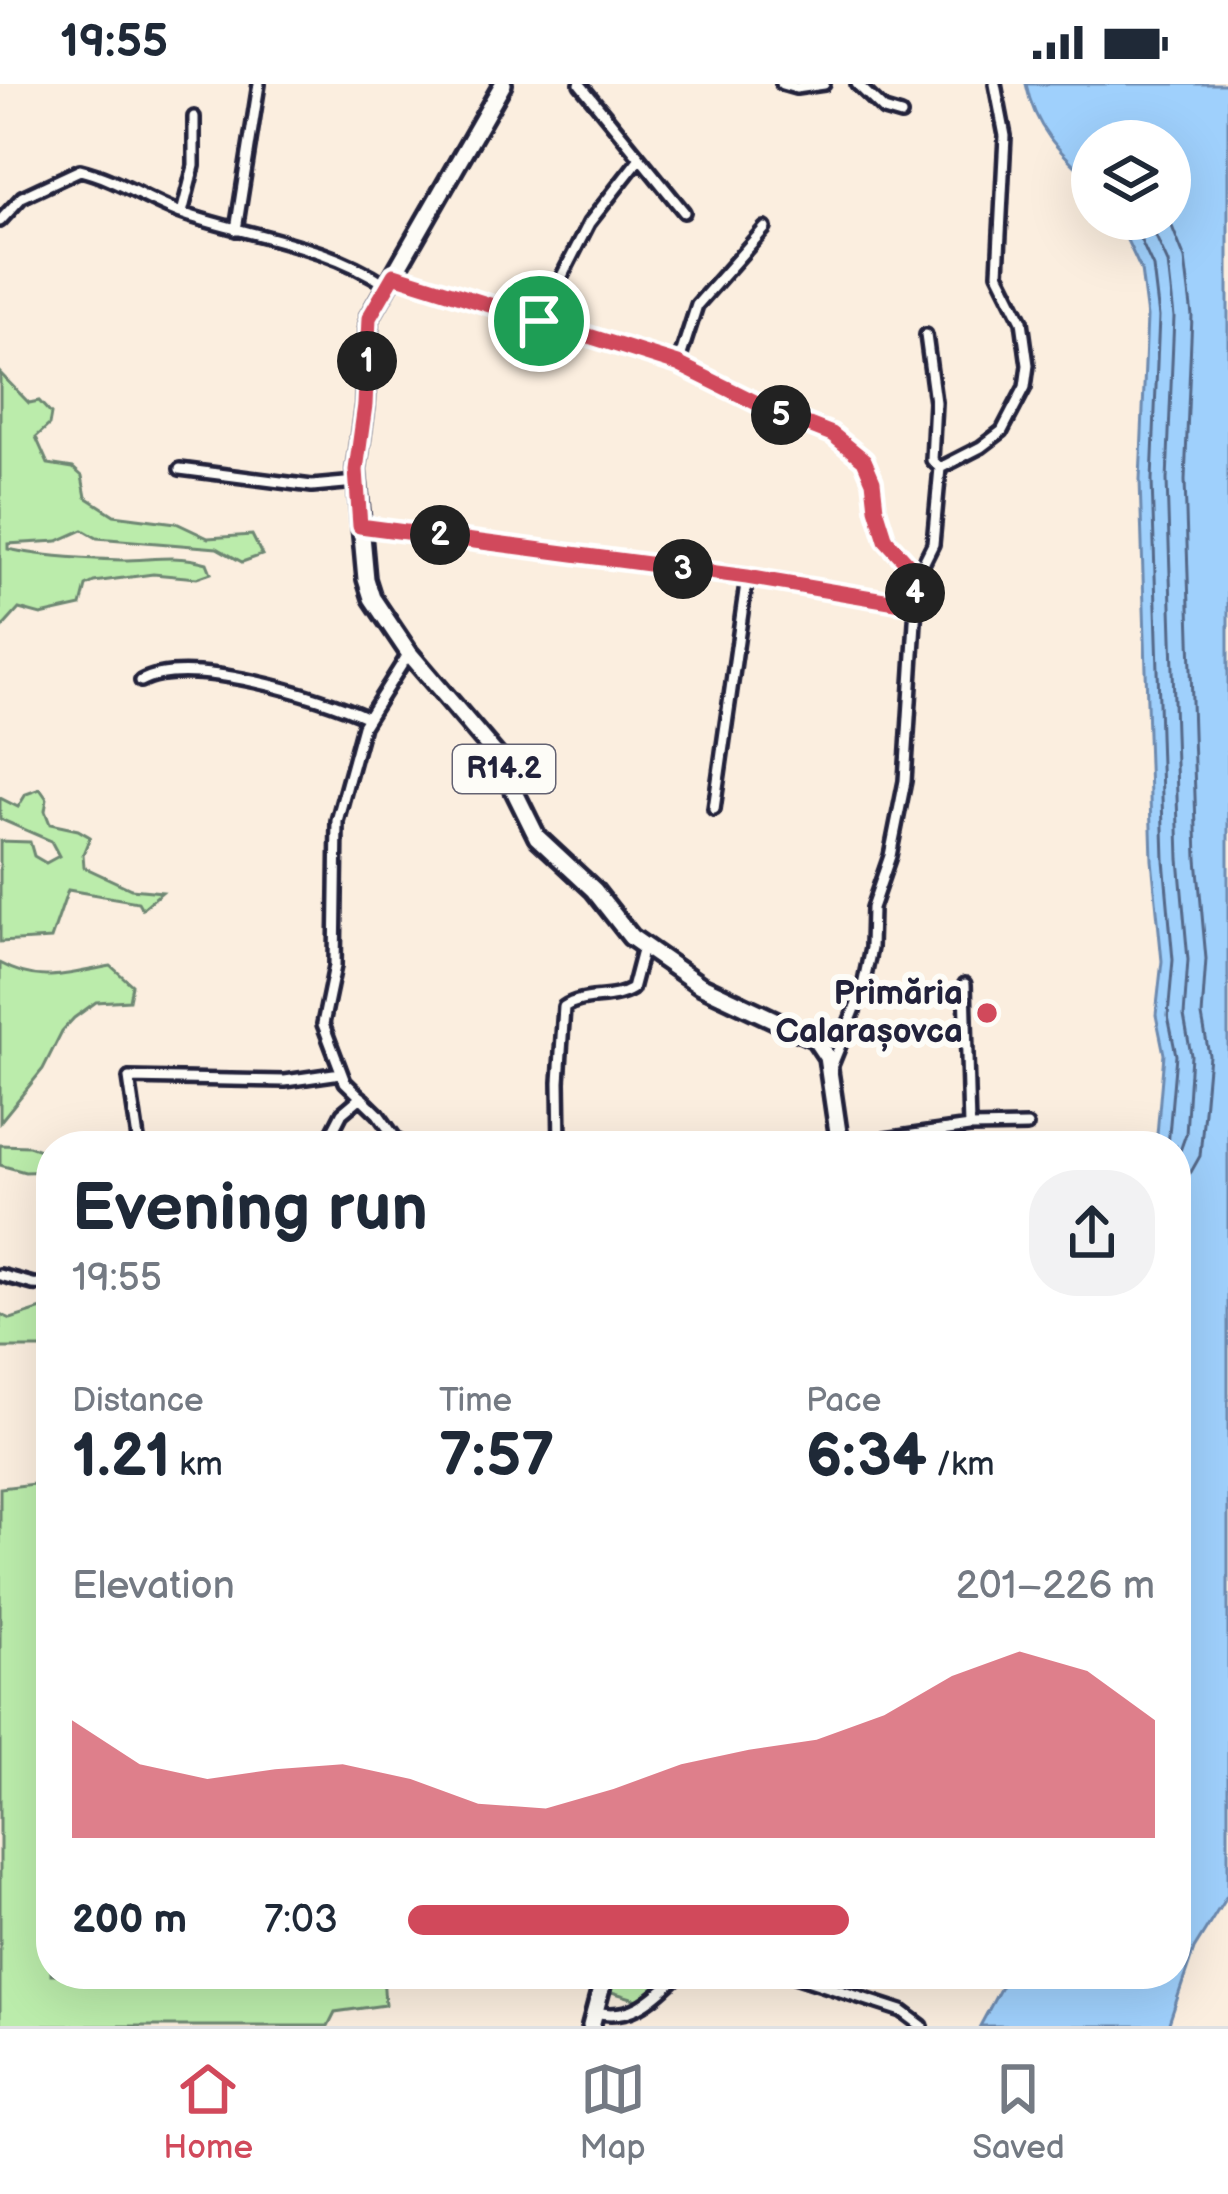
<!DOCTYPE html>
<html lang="en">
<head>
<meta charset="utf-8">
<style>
	body { margin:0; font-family:"Balsamiq Sans",sans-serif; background:#f2f2f3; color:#1f2937; height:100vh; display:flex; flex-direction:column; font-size:45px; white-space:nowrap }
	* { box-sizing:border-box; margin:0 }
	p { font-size:39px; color:#747a83 }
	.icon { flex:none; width:66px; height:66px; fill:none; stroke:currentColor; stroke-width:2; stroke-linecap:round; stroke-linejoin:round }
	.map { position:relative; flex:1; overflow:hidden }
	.details { position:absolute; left:36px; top:1047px; width:1155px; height:858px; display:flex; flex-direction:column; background:#fff; border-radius:48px; box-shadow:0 12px 48px #0002 }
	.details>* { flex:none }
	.buttons { position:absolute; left:1071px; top:36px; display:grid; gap:24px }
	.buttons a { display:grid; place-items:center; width:120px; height:120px; border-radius:50%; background:#fff; box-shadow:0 12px 48px #0002; font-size:60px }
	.pin { position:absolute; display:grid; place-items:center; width:102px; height:102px; color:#fff; margin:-51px; border:6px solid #fff; border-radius:50%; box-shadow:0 3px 12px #0007 }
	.km { position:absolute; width:60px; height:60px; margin:-30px; border-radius:50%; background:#222; color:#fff; font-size:33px; line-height:60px; text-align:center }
	.round { display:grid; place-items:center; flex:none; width:126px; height:126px; border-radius:48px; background:#f2f2f3 }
	.overview { display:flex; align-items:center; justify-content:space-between; height:204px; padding:0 36px }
	h1 { font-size:66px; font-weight:700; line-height:90px }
	.figures { display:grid; grid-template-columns:repeat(3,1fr); gap:18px; height:204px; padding:12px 36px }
	.figures div { display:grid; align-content:center }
	.figures b { font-size:60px; font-weight:700 }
	.figures small { font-size:33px; font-weight:400 }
	.figures p { font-size:33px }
	.chart { height:336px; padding:24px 36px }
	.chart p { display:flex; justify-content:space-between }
	.chart svg { width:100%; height:216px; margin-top:12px; fill:#d1495b; opacity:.7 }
	ul { padding:0 36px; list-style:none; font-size:39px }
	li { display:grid; grid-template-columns:192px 144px 1fr; align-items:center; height:90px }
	li i { height:30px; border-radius:15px; background:#d1495b }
	.status { display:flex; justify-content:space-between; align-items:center; height:84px; padding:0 60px; background:#fff; direction:ltr }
	.status svg { height:33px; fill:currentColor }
	.tabs { display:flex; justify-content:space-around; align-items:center; height:168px; border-top:3px solid #e0e1e3; background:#fff; font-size:33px; color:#747a83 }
	.tabs a { display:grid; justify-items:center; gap:6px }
	.tabs .current { color:#d1495b }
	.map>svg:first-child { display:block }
</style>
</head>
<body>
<div class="status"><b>19:55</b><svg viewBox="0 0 49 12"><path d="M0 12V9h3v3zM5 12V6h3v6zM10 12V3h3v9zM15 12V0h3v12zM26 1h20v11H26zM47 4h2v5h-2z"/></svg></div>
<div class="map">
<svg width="1228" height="1942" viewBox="0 0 1228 1942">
	<rect width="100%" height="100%" fill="#fbeedf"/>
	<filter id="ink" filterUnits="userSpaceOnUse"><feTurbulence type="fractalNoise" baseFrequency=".00833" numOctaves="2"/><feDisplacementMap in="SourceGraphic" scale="24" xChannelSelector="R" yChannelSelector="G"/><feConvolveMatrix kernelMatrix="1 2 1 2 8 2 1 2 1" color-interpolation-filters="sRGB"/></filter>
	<g filter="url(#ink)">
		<path fill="#bbecab" stroke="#6e8773" stroke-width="3" d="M0 289 29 319 39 317 51 330 49 341 36 353 48 380 73 384 82 392 86 413 114 431 176 439 208 454 252 451 262 471 242 478 217 464 97 454 83 446 58 457 8 460V465C44 473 85 475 122 476 152 476 178 470 207 479L211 489 197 494 153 490 94 498 86 502 81 522 41 531 19 525 0 546Z
			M40 705 47 715 45 727 50 740 78 746 90 753 83 770 84 783 131 805 162 808 142 825 138 818 68 806 51 855 0 858V757L30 758 34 772 46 779 59 772 51 757 0 735V714L18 723 26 710Z
			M0 879C41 902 69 889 111 882L132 901 129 916 96 918 74 934 62 947 43 985 0 1038Z
			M0 1061 29 1062 51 1070V1087L25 1088 0 1081Z
			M51 1222V1259L43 1264H0V1230L11 1235Z
			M51 1398V1890H383L385 1921 335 1928 328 1942H0V1404Z
			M610 1890H664L654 1911 645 1918 608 1907Z"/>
		<path fill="#9fd0fc" stroke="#6d8aaf" stroke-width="3" d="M1026 0H1228V1810L1194 1865 1168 1942H980L1008 1890H1176V1062H1156L1164 970 1156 931 1162 877 1152 776 1140 396 1147 233 1141 186 1117 135H1170V57H1092V98C1060 68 1035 45 1026 0Z"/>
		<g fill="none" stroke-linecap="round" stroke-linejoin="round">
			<path stroke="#546888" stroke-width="3" d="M1131 135 1153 183 1159 233 1152 396 1164 776 1173 876 1168 932 1176 971 1168 1062
				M1148 135 1168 179 1174 233 1167 396 1179 775 1188 876 1184 932 1191 971 1186 1050 1176 1078
				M1169 135 1185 175 1192 232 1185 396 1197 775 1206 875 1202 932 1209 971 1200 1072 1191 1088 1176 1101"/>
			<defs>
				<path id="street" d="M580 0 684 128
					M782 0 796 4 824 0
					M857 0 884 26 901 31
					M182 129 194 82V33
					M0 137 22 113 80 86C117 95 149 118 184 130 253 153 325 160 387 201
					M236 146 259 0
					M394 191 678 280 771 326 832 349 864 376 873 397 881 443 895 467 918 490
					M539 237 589 139 640 74
					M926 251 935 318 932 376 940 384
					M678 280 697 221 765 144
					M940 384 981 363 1002 347 1025 303 1028 281 1022 237 998 189 1005 52 995 0
					M180 385 312 402 356 398
					M360 442 747 493 914 521
					M141 597C188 571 321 612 368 634
					M714 725 747 493
					M965 900 969 1043
					M830 986 862 907 871 864 872 824 890 772 905 697 918 490 933 460 940 384
					M139 1062 129 994 285 997 341 989
					M325 1062 342 1029 361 1013
					M401 1062 378 1030 345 998 323 940 335 882 337 737 363 642 409 569
					M560 1062 559 998 564 923C584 909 611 918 632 905L643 863
					M836 1062 969 1043 1027 1042
					M0 1191 33 1200 51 1201
					M788 1890 902 1927 922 1942
					M595 1928C633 1937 654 1914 680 1890"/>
				<path id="primary" d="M503 0 369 234 365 321 356 386 366 495 372 514 409 569 497 672 537 753 594 806 631 853 700 901 815 955 827 973 840 1062
					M591 1942 605 1890"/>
			</defs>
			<use href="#street" stroke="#22223b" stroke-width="18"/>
			<use href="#primary" stroke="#22223b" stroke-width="24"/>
			<use href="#street" stroke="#fdfcf7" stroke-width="9"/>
			<use href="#primary" stroke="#fdfcf7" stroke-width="15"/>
		</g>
	</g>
	<g fill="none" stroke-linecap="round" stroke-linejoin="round" filter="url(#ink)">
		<defs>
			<path id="route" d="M394 191 678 280 771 326 832 350 864 376 873 397 876 424 886 456 917 490 914 521 747 493 360 442 356 386 365 321 369 234Z"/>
		</defs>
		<use href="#route" stroke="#fff" stroke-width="24"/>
		<use href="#route" stroke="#d1495b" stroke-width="15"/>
	</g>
	<circle fill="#d1495b" stroke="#fdfcf7" stroke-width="4.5" cx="987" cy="929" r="12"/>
	<g text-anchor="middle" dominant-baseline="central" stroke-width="12" stroke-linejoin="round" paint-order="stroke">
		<rect fill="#fdfcf7" stroke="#646373" stroke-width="3" x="453" y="661" width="102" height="48" rx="9"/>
		<g font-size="30" font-weight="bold" fill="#22223b">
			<text x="504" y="685">R14.2</text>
		</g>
		<g font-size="33" font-weight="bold" fill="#22223b" stroke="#fdfcf7" text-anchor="end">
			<text x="963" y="910">Primăria<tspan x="963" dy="38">Calarașovca</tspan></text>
		</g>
	</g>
</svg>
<div class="buttons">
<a><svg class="icon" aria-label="layers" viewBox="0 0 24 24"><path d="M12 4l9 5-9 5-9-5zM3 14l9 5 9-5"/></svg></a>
</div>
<div class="pin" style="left:539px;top:237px;background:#1e9e55"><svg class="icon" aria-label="arrive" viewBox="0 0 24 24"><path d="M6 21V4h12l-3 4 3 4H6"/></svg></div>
<b class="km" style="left:367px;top:277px">1</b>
<b class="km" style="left:440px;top:451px">2</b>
<b class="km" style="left:683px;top:485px">3</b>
<b class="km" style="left:915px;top:509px">4</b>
<b class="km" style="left:781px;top:331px">5</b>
<section class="details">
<div class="overview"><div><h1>Evening run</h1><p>19:55</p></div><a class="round"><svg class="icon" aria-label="share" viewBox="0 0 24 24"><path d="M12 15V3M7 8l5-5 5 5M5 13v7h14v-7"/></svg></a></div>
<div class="figures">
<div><p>Distance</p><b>1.21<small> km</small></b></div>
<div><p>Time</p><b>7:57</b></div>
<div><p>Pace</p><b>6:34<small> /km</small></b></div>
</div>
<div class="chart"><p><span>Elevation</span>201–226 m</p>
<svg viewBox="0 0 160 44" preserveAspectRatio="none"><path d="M0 44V20L10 29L20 32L30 30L40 29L50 32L60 37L70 38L80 34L90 29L100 26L110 24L120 19L130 11L140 6L150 10L160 20V44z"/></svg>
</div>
<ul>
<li><b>200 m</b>7:03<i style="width:59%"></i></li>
</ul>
</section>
</div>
<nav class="tabs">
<a class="current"><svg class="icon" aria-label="home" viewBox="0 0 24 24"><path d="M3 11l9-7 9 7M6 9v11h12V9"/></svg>Home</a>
<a><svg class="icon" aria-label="map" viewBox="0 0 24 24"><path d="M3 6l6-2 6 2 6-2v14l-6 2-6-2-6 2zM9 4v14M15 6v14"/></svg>Map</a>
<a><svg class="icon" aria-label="saved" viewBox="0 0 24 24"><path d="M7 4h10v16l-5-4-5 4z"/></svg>Saved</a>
</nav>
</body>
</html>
